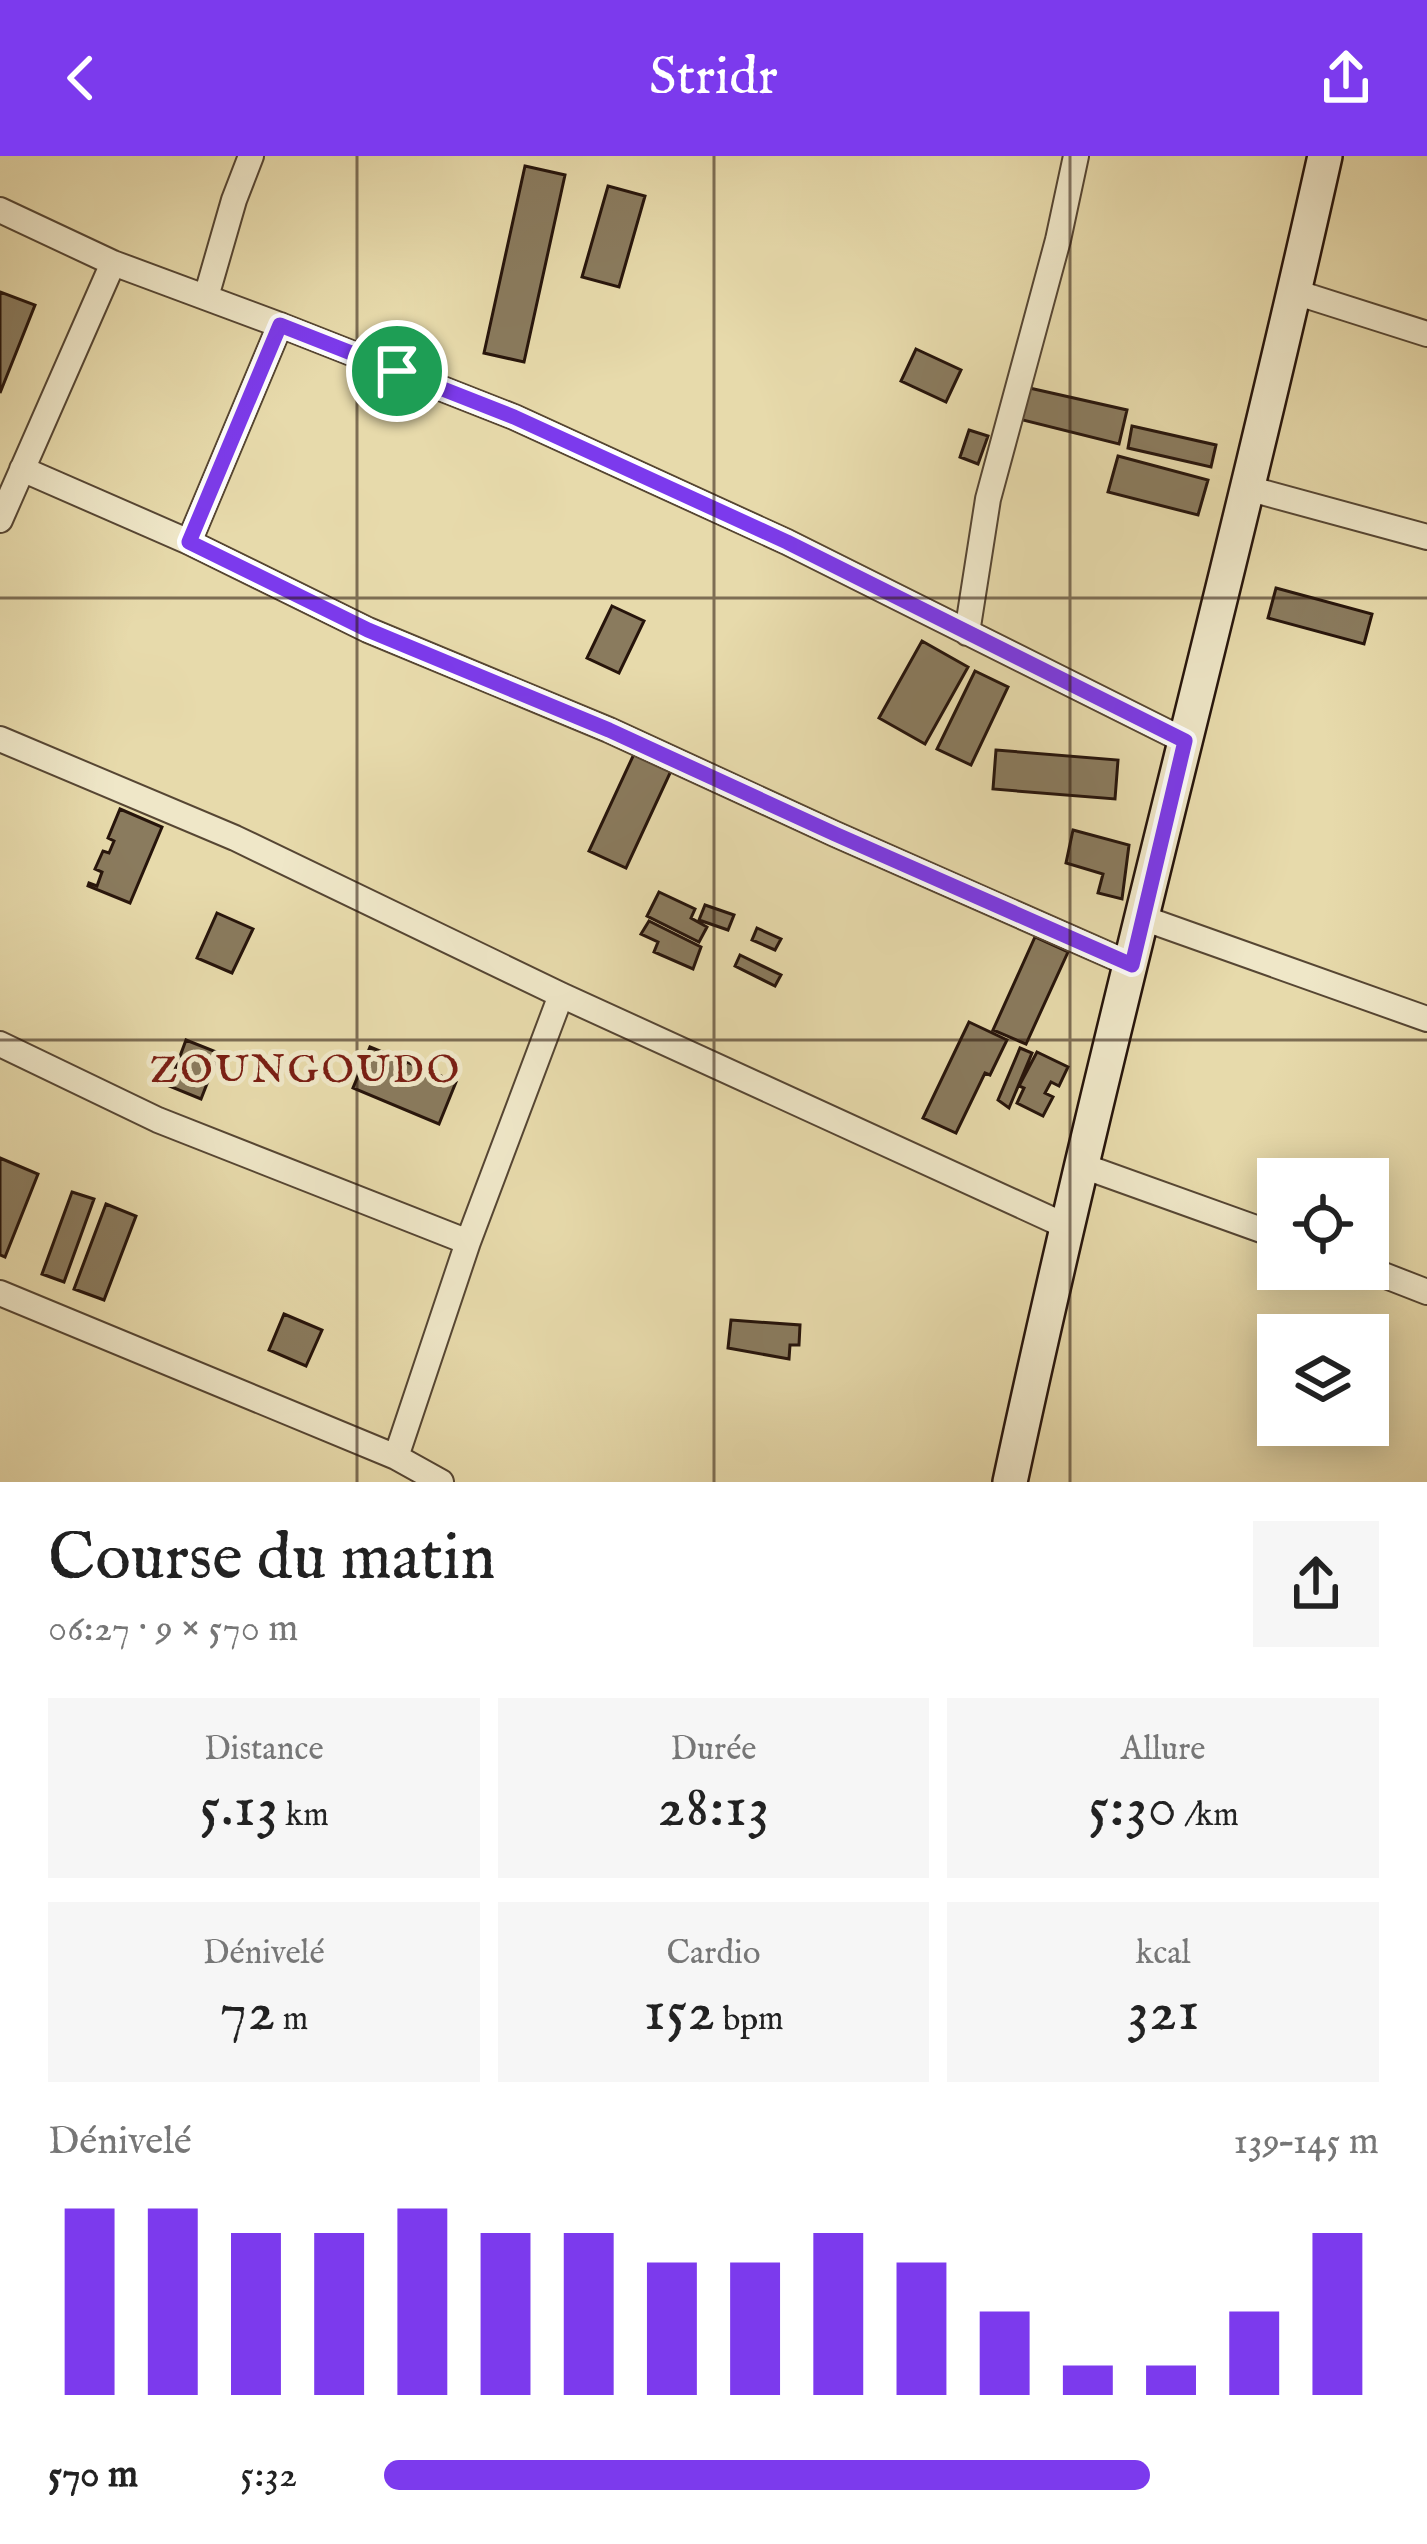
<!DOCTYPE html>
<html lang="fr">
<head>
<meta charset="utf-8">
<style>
	body { margin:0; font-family:"IM FELL English",serif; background:#f6f6f6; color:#222; height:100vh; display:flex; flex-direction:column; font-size:45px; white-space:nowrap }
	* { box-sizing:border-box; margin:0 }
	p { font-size:39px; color:#767676 }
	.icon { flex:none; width:66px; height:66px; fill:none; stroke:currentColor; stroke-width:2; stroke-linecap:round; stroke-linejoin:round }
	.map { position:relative; height:1326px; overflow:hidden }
	.panel { display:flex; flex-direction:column; background:#fff; flex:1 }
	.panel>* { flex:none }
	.tools { position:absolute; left:1257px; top:1002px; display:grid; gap:24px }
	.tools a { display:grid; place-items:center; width:132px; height:132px; border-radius:0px; background:#fff; box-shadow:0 6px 30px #0003; font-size:60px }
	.pin { position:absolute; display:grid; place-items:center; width:102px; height:102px; color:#fff; margin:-51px; border:6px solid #fff; border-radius:50%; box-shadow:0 3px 12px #0007 }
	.round { display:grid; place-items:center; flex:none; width:126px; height:126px; border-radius:0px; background:#f6f6f6 }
	.headline { display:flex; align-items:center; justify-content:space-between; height:204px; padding:0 48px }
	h1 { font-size:66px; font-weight:600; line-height:90px }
	.stats { display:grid; grid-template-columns:repeat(3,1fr); gap:18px; height:204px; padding:12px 48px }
	.stats div { display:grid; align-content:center; border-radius:0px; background:#f6f6f6; text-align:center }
	.stats b { font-size:60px; font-weight:600 }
	.stats small { font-size:33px; font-weight:400 }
	.stats p { font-size:33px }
	.chart { height:336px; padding:24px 48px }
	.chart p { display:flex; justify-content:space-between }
	.chart svg { width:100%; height:216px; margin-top:12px; stroke:#7c3aed; stroke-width:6 }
	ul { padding:0 48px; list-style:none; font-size:39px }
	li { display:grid; grid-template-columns:192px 144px 1fr; align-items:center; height:90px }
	li i { height:30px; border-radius:15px; background:#7c3aed }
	header { display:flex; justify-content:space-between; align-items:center; height:156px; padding:0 48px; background:#7c3aed; color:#fff; font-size:54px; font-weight:600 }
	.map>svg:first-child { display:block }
</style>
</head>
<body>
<header><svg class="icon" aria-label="back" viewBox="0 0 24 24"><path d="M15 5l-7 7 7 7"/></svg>Stridr<svg class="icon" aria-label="share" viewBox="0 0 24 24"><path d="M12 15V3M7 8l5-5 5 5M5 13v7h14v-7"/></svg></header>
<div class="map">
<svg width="1427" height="1326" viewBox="0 0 1427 1326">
	<rect width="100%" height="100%" fill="#e7daab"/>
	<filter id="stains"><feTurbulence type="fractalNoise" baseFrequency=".00167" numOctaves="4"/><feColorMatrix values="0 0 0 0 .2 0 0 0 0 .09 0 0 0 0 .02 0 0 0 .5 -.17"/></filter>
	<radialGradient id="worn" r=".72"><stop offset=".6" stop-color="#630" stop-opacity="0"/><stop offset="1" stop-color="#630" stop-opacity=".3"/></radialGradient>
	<path fill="#8a7b5e" stroke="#26140b" stroke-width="3" d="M525 10 565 19 524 206 484 197Z
		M608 30 645 40 619 131 582 121Z
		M0 136 35 149 0 237Z
		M916 193 961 214 946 246 901 225Z
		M1025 231 1127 254 1119 288 1015 262Z
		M1132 270 1216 289 1211 311 1128 292Z
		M969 274 988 280 978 308 960 301Z
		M1118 300 1208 324 1198 359 1108 336Z
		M1276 432 1372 458 1364 488 1268 462Z
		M612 450 644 465 619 517 587 502Z
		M922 485 968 511 925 588 879 562Z
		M975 515 1008 531 971 609 937 593Z
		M996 594 1118 604 1115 643 993 633Z
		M634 598 671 615 626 712 589 695Z
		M120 653 162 671 130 747 88 730 89 727 97 730 102 716 95 713 103 695 109 697 114 685 108 682Z
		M1073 674 1129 689 1122 743 1098 737 1103 718 1066 707Z
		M659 736 695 753 691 762 707 771 699 786 647 760Z
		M705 749 734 759 728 774 699 764Z
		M217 757 253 773 232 817 197 802Z
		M649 765 701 791 693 813 654 796 658 786 641 778Z
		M757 772 781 783 775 794 752 784Z
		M1035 781 1068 796 1026 888 993 874Z
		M740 799 781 819 775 830 735 810Z
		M969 866 1007 884 990 919 985 917 956 977 923 962Z
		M186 884 219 897 201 943 169 930Z
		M370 891 456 926 439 968 353 932Z
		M1020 892 1032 897 1009 952 998 944Z
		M1037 896 1068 911 1059 930 1051 926 1045 937 1053 941 1043 960 1017 947 1024 932 1019 930Z
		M0 1002 38 1018 5 1101 0 1099Z
		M72 1036 94 1043 64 1126 42 1118Z
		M106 1048 136 1060 104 1144 74 1133Z
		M284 1158 322 1174 306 1210 269 1194Z
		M731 1164 800 1169 799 1189H790L789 1203 728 1192Z"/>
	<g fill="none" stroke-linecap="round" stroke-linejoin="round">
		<defs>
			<path id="street" d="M0 54 113 107 280 169 514 261 787 386 1185 585
				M1295 136 1427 178
				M206 141 234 44 251 0
				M22 313 189 386 368 474 609 574 835 678 1132 809
				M1247 332 1427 381
				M0 364 113 107
				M189 386 280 169
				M967 477 988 343 1058 84 1076 0
				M0 583 235 682 561 839 1068 1071
				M1143 762 1427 863
				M0 888 158 964 468 1086
				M1083 1010 1278 1080
				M1368 1113 1427 1136
				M0 1137 396 1301 441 1326
				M396 1301 468 1086 561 839"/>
			<path id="secondary" d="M1010 1326C1105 882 1226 443 1325 0"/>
		</defs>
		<use href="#street" stroke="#564633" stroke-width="28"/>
		<use href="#secondary" stroke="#26140b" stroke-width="38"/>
		<use href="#street" stroke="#efe7c8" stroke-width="24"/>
		<use href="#secondary" stroke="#efe7c8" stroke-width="33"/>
	</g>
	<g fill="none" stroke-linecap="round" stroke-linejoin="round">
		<defs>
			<path id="route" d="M280 169 514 261 787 386 1185 585 1132 809 835 678 609 574 368 474 189 386Z"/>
		</defs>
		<use href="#route" stroke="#fff" stroke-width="24"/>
		<use href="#route" stroke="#7c3aed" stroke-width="15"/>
	</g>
	<path fill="none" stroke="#26140b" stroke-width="3" stroke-opacity="0.55" d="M357 0V1326M714 0V1326M1070 0V1326M0 442H1427M0 884H1427"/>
	<g text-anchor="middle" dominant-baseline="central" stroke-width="10" stroke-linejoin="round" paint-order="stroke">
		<g font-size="39" letter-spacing="3" fill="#7a1f14" stroke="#efe7c8">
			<text x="306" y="915">ZOUNGOUDO</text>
		</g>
	</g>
	<rect width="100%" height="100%" filter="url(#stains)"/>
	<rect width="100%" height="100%" fill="url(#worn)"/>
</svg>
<div class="tools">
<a><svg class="icon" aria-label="locate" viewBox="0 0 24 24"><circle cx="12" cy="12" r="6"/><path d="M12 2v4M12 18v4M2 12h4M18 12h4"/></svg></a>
<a><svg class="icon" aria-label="layers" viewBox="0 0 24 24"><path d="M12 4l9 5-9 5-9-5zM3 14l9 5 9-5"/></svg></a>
</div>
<div class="pin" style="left:397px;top:215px;background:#1e9e55"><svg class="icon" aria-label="arrive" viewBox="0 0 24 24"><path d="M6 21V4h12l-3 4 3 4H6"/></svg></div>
</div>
<section class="panel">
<div class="headline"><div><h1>Course du matin</h1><p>06:27 · 9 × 570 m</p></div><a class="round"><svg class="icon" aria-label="share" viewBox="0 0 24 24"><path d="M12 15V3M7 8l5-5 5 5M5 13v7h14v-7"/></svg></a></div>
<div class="stats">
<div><p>Distance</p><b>5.13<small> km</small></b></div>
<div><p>Durée</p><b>28:13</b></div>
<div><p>Allure</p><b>5:30<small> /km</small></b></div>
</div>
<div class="stats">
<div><p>Dénivelé</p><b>72<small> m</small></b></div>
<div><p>Cardio</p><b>152<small> bpm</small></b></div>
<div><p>kcal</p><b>321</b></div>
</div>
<div class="chart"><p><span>Dénivelé</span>139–145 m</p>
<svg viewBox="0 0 160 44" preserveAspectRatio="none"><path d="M5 44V6M15 44V6M25 44V11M35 44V11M45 44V6M55 44V11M65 44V11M75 44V17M85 44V17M95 44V11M105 44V17M115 44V27M125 44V38M135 44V38M145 44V27M155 44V11"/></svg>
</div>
<ul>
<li><b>570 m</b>5:32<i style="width:77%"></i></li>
</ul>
</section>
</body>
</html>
